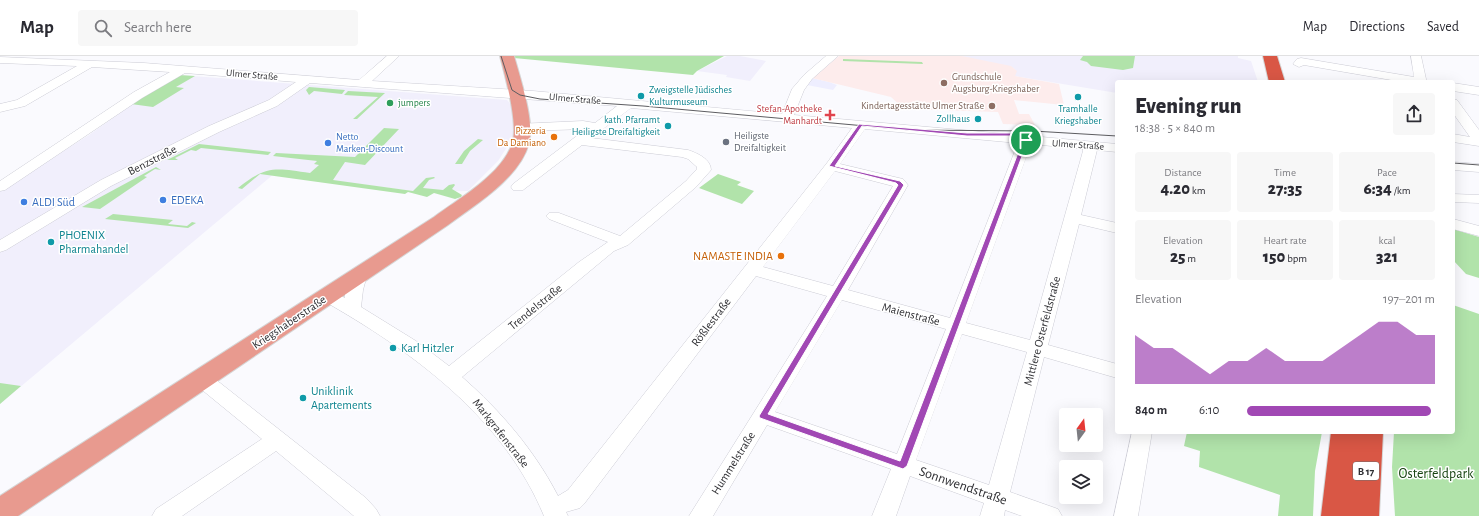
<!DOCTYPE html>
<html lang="en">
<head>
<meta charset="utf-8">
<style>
	body { margin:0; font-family:"Alegreya Sans",sans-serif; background:#f7f7f7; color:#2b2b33; height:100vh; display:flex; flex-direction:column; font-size:15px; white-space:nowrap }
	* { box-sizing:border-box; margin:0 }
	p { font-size:13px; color:#7c7c81 }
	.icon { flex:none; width:22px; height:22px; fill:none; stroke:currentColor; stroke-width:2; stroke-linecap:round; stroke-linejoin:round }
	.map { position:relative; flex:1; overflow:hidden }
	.details { position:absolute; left:1115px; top:24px; width:340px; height:354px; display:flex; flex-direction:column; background:#fff; border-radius:4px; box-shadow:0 4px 16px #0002 }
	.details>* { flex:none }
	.needle { width:26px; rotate:15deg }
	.controls { position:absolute; left:1059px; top:352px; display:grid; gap:8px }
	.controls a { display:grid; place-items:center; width:44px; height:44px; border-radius:4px; background:#fff; box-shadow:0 4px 16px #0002; font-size:20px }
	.pin { position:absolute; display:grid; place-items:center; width:34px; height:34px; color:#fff; margin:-17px; border:2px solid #fff; border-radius:50%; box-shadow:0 1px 4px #0007 }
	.round { display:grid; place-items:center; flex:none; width:42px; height:42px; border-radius:4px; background:#f7f7f7 }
	.summary { display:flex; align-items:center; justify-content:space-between; height:68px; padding:0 20px }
	h1 { font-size:22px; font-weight:800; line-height:30px }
	.metrics { display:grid; grid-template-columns:repeat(3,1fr); gap:6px; height:68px; padding:4px 20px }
	.metrics div { display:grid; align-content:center; border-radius:4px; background:#f7f7f7; text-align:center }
	.metrics b { font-size:17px; font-weight:800 }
	.metrics small { font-size:11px; font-weight:400 }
	.metrics p { font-size:11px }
	.chart { height:112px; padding:8px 20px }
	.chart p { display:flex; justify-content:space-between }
	.chart svg { width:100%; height:72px; margin-top:4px; fill:#a148b4; opacity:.7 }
	ul { padding:0 20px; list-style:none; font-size:13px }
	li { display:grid; grid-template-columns:64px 48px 1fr; align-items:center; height:30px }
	li i { height:10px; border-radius:5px; background:#a148b4 }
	header { display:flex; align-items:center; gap:24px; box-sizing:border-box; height:56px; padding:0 20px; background:#fff; border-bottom:1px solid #e1e1e2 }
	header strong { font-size:19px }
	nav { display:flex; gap:22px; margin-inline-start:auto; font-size:14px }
	.search { width:280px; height:36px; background:#f7f7f7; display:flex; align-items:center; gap:10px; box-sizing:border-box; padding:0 14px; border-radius:4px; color:#7c7c81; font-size:15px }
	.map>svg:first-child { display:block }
</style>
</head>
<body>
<header>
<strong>Map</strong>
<div class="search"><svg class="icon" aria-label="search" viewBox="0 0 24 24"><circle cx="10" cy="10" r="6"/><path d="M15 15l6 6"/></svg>Search here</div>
<nav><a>Map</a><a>Directions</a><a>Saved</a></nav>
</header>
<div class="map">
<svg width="1479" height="460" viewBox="0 0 1479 460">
	<rect width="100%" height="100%" fill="#fafafe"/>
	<path fill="#f1effc" d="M727 0H740L766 5 750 25 726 21 727 19 697 15Z
		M960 0H1238V2L1251 5 1258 26H1117V37L1015 20 1014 12Z
		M179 19 507 44 513 51V82L498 105 468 135 420 136 275 117 0 348V135L89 79 148 37Z"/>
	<path fill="#eef" d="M812 22 829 26 837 29 833 34 807 29Z"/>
	<path fill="#fdecec" d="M839 0H962L1011 10 1017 15 1015 20 1059 28 1064 49 1014 44 1019 58H1029L1035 69 1003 68 998 56 904 53 891 41 812 22Z"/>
	<path fill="#b1e3aa" d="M513 0H724L697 15 693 19 514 2Z
		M1083 0H1135L1133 12 1123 14 1091 10 1087 6 1080 4Z
		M843 3 922 6 923 8 843 5Z
		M179 19 195 20 176 31 184 32 153 51 131 48Z
		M309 31 345 34 342 38 314 35 309 39 306 34Z
		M348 35 385 37 357 63H353L378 41 344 39Z
		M384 72 399 73 365 109 345 106 333 124 413 135 426 122 434 121 435 122 429 124 423 132 443 134 449 129 454 128 455 129 452 133 462 139 461 141 455 143 434 137 427 141 408 136 405 138 260 118 242 133 238 132C267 109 275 112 310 117L319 109 314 108 317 105 273 100 276 97 355 101Z
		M478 83 483 84 470 95 462 108H455L464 95Z
		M199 88 271 96 268 99 201 92 196 95 191 94 175 102 178 104H167Z
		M156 111 161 114 155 113 144 120 147 121 100 153 82 151Z
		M718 118 741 126 737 129 754 135 742 148 699 132Z
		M113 158 173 164 168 168 187 170 192 166 196 167 188 172 105 163Z
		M1453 173 1479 181V222L1466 218 1453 204Z
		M1453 249 1479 258V460H1395L1392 411 1394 376H1453Z
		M0 327 21 330 0 348Z
		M1187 376H1322L1315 415 1313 460H1278L1280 439 1199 411 1200 395 1184 390Z"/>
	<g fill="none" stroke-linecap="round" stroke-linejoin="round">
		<defs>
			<path id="minor" d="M387 0H399L372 25 533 35 782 58 792 33 804 19 826 0H838L812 23 804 34 794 59 1017 79 1019 76H1029L1031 80 1117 88V96L1097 94 1081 159 1117 167V177L1079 168 1048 289 1117 308V322L1044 301 1010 436 1058 453 1062 460H1022L1005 454 1004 460H980L984 447 910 420 896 460H872L891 413 767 369 713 460H689L827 240 756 220 584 448 580 452 566 456 568 460H544C503 361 412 295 322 244L319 240 322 236 328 234 345 242V234L353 215 359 214 365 215 367 219 363 234 361 251 416 285 449 310 579 206 608 186 549 163 546 160 549 157H559L620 180 686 125 697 113V111L688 103 682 101 582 89 523 134H513L511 131 513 128 586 73 522 75 516 71 517 68 583 65 595 67 617 50 310 27 277 50 219 76 111 130 6 194 0 196V184L101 124 209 70 269 44 296 26 185 17 142 42 5 134 0 135V125L134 36 170 16 92 11 25 50 0 56V48L17 44 77 10 0 7V1L144 7 359 24ZM631 52 852 72 827 107 568 434 558 440C535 395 500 354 462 321L614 195 628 189 696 131 711 114C711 103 697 97 688 94L591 82ZM865 73 1018 87 950 262 848 234 908 129 903 123 840 108ZM1031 88 1083 93V95L1030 284 966 267ZM835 115 893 130 833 230 763 211ZM842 244 946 273 897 398 775 356ZM962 278 1027 296 989 429 916 404Z
				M1411 0H1421L1426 23 1429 26H1403L1304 9 1299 11 1293 8 1297 3 1301 2 1414 21Z
				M1453 27 1479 31V39L1453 35Z
				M1453 43 1457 44 1479 74V90L1453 86V78L1470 81 1453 57Z
				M1453 106 1479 108V116L1453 114Z
				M1453 138 1479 139V147L1453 146Z
				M1453 163 1479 170V180L1453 173Z
				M203 317 210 319 366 442 376 453 380 460H354L276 395 182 460H152L156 453 262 383 196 329 193 324 196 319Z
				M1132 376H1152L1138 460H1114Z"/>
			<path id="major" d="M500 0H514C520 21 535 67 529 87 520 122 475 149 448 169L18 460H0V440L434 161C460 142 501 119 512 88 519 69 505 20 500 0Z"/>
			<path id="highway" d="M1263 0H1277L1285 26H1269Z
				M1331 376H1383L1379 460H1321Z"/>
		</defs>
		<use href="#minor" stroke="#ccccd5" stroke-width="1"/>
		<use href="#major" stroke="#d6d6d6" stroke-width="2"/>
		<use href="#highway" stroke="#d6d6d6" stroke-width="2"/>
		<use href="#minor" fill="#fff" fill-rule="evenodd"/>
		<use href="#major" fill="#e89a8f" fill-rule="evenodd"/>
		<use href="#highway" fill="#d95745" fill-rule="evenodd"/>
		<path stroke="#5d5d61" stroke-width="1" d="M501 0 512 34 520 39 540 43 643 50 910 74 1033 75 1117 80
			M1453 107 1479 109"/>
	</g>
	<path fill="#a148b4" stroke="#fff" fill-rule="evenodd" d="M859 68 967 77H1024L1027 78 1028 84 907 410 903 413 760 362 759 360 898 129 896 127 829 110ZM862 70 967 80H1022L1023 84 900 405 768 358 904 129 900 125 835 110Z"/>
	<g fill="#8d6e63" stroke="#fff" stroke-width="1.5">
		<circle cx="944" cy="27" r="4"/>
		<circle cx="992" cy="50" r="4"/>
	</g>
	<g fill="#0f9aa8" stroke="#fff" stroke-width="1.5">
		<circle cx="641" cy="40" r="4"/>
		<circle cx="1078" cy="41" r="4"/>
		<circle cx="978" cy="63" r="4"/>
		<circle cx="668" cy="70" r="4"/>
		<circle cx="51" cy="186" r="4"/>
		<circle cx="393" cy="292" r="4"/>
		<circle cx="303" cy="342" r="4"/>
	</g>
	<circle fill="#2e9e5b" stroke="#fff" stroke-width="1.5" cx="390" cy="47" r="4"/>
	<path fill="#e0444e" stroke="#fff" stroke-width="1.5" d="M828 53h4v4h4v4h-4v4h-4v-4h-4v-4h4z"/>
	<g fill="#e8710a" stroke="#fff" stroke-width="1.5">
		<circle cx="554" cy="81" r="4"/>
		<circle cx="781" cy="200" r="4"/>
	</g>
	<circle fill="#6b7280" stroke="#fff" stroke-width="1.5" cx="726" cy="86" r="4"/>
	<g fill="#3f7fe0" stroke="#fff" stroke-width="1.5">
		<circle cx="328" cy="87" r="4"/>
		<circle cx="163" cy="144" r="4"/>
		<circle cx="24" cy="146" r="4"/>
	</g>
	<g text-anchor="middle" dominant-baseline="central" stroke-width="3" stroke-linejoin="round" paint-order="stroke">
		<g font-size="10" fill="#303034" stroke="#fff">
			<text transform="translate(252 19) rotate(5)">Ulmer Straße</text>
			<text transform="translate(575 43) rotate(5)">Ulmer Straße</text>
			<text transform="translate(1078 89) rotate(4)">Ulmer Straße</text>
		</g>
		<g font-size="10" fill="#785e54" stroke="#fff" text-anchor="start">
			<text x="952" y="21">Grundschule<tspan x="952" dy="12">Augsburg-Kriegshaber</tspan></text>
			<text x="984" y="50" text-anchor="end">Kindertagesstätte Ulmer Straße</text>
		</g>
		<g font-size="10" fill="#0d838f" stroke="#fff" text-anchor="end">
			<text x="649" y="34" text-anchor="start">Zweigstelle Jüdisches<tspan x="649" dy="12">Kulturmuseum</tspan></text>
			<text x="1078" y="53" text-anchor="middle">Tramhalle<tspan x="1078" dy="12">Kriegshaber</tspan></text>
			<text x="970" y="63">Zollhaus</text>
			<text x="660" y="64">kath. Pfarramt<tspan x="660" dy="12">Heiligste Dreifaltigkeit</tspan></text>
		</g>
		<g font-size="10" fill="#27864d" stroke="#fff" text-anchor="start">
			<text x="398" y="47">jumpers</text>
		</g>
		<g font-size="10" fill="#be3a42" stroke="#fff" text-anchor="end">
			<text x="822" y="53">Stefan-Apotheke<tspan x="822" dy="12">Manhardt</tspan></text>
		</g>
		<g font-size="10" fill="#c56008" stroke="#fff" text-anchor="end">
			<text x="546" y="75">Pizzeria<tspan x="546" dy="12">Da Damiano</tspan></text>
		</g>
		<g font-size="10" fill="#5b616d" stroke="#fff" text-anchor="start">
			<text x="734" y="80">Heiligste<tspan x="734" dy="12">Dreifaltigkeit</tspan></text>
		</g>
		<g font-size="10" fill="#366cbe" stroke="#fff" text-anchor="start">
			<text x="336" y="81">Netto<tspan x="336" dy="12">Marken-Discount</tspan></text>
		</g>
		<rect fill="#fff" stroke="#6e6e71" stroke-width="1" x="1353" y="406" width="26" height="18" rx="3"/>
		<g font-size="11" font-weight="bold" fill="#303034">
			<text x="1366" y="415">B 17</text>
		</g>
		<g font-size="12" fill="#303034" stroke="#fff">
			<text transform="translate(152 104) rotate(-27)">Benzstraße</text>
			<text transform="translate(535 251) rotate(-39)">Trendelstraße</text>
			<text transform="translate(911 258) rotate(15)">Maienstraße</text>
			<text transform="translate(289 266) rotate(-34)">Kriegshaberstraße</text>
			<text transform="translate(711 266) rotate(-53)">Rößlestraße</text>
			<text transform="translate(1042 275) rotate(-75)">Mittlere Osterfeldstraße</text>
			<text transform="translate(501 377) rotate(52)">Markgrafenstraße</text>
			<text transform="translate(733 407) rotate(-58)">Hummelstraße</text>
		</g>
		<g font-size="12" fill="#366cbe" stroke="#fff" text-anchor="start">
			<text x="171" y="144">EDEKA</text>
			<text x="32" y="146">ALDI Süd</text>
		</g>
		<g font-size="12" fill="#0d838f" stroke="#fff" text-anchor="start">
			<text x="59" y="179">PHOENIX<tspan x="59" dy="14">Pharmahandel</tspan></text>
			<text x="401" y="292">Karl Hitzler</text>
			<text x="311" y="335">Uniklinik<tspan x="311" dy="14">Apartements</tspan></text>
		</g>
		<g font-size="12" fill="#c56008" stroke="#fff" text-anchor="end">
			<text x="773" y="200">NAMASTE INDIA</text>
		</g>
		<g font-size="14" fill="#164310" stroke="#fff">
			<text x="1436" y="418">Osterfeldpark</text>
		</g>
		<g font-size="14" fill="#303034" stroke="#fff">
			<text transform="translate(963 430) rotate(19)">Sonnwendstraße</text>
		</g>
	</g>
</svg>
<div class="controls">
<a><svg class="needle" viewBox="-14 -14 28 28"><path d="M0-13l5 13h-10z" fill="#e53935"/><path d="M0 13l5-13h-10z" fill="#7c7c81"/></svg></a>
<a><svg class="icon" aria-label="layers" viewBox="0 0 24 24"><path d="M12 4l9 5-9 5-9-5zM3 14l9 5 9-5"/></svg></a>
</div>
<div class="pin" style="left:1026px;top:84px;background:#1e9e55"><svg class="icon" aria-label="arrive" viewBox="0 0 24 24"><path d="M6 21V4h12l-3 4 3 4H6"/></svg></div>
<section class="details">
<div class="summary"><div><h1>Evening run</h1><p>18:38 · 5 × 840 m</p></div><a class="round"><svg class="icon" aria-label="share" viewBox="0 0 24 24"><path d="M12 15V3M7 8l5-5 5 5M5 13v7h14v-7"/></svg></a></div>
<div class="metrics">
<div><p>Distance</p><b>4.20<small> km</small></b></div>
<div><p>Time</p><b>27:35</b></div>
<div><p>Pace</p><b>6:34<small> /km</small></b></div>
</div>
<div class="metrics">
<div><p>Elevation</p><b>25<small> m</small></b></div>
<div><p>Heart rate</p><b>150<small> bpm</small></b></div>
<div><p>kcal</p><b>321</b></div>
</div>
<div class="chart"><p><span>Elevation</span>197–201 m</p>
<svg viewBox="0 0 160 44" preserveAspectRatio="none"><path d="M0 44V14L10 22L20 22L30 30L40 38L50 30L60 30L70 22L80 30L90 30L100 30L110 22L120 14L130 6L140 6L150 14L160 14V44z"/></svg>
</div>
<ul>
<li><b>840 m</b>6:10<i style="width:98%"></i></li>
</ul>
</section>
</div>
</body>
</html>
